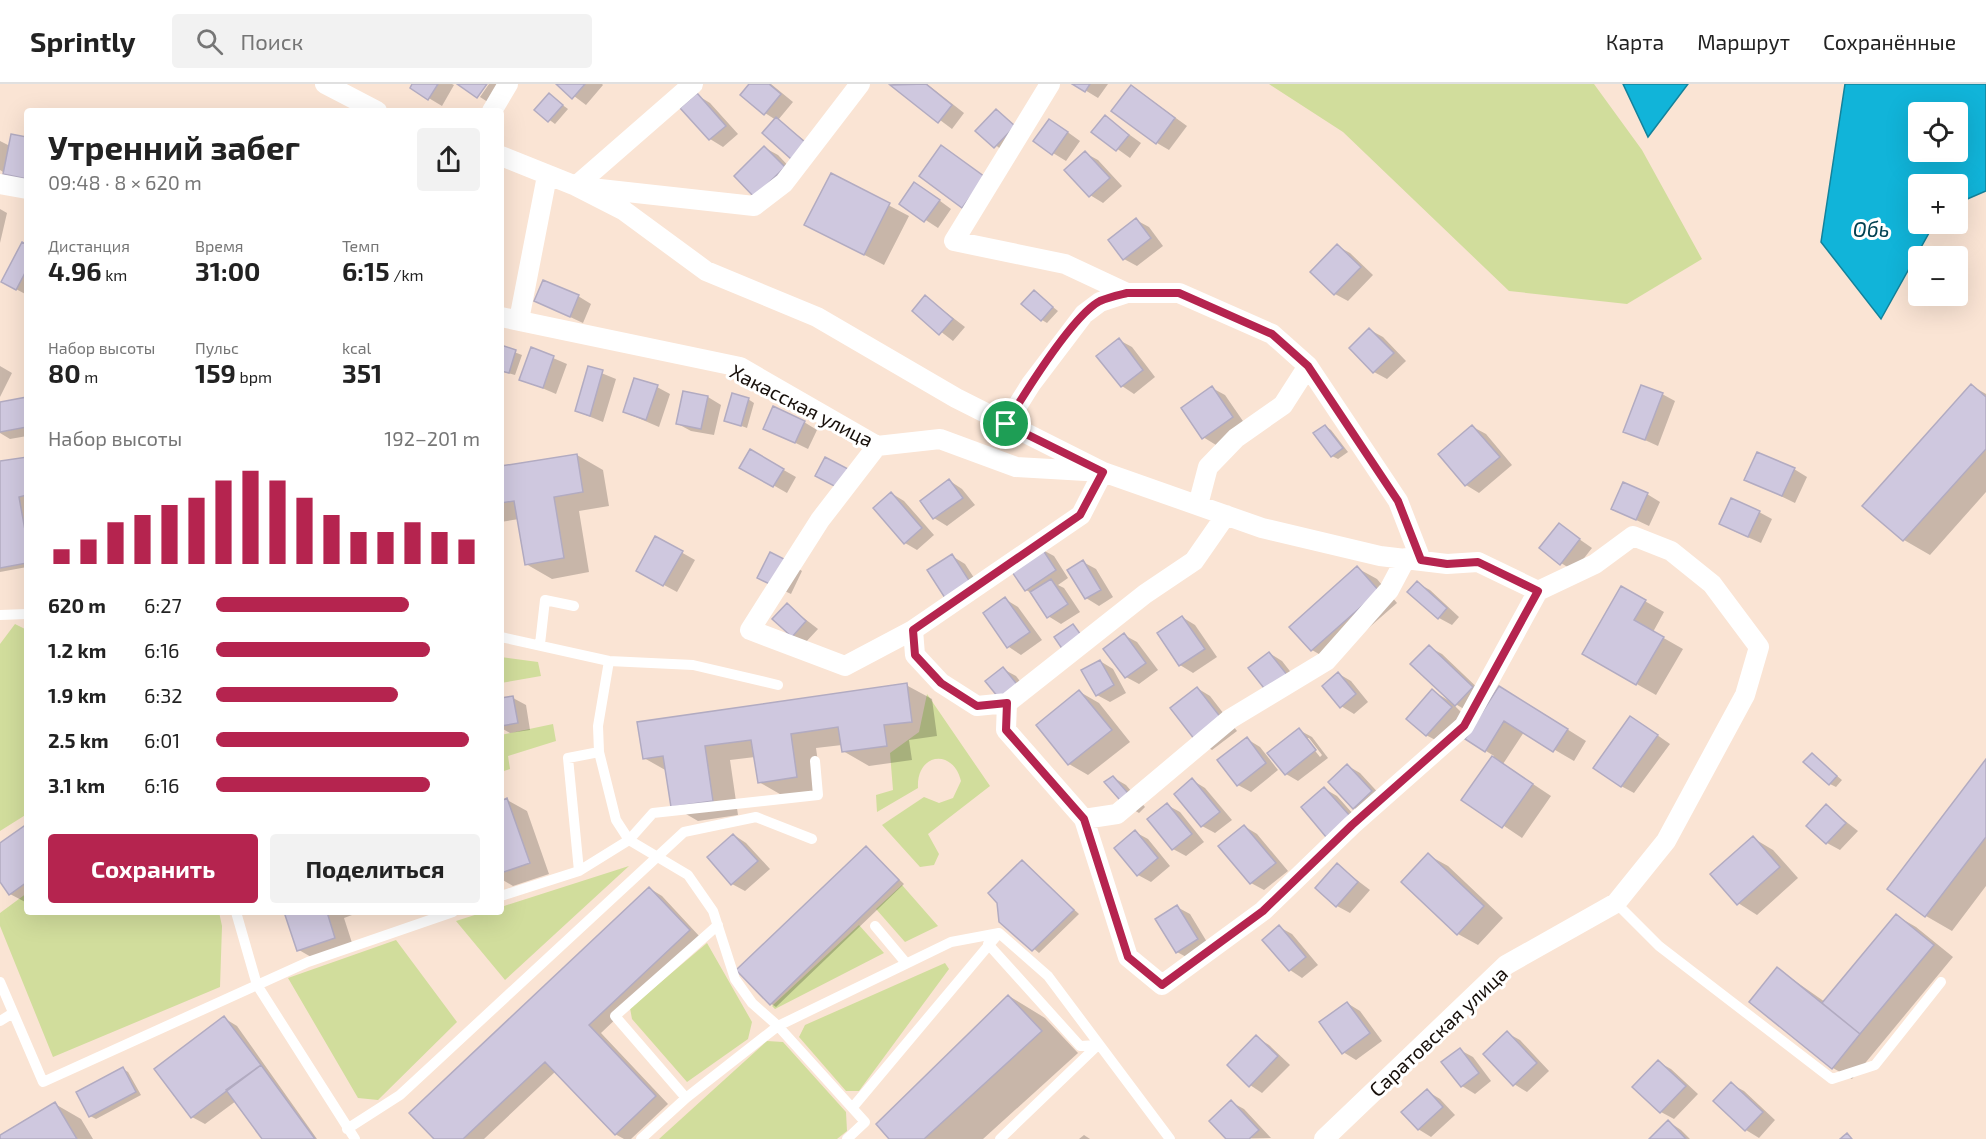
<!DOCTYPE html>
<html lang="ru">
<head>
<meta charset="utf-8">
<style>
	body { margin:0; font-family:"Exo 2",sans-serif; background:#f2f2f2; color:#222; height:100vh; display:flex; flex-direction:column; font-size:22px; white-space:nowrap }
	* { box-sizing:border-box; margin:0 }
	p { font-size:20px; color:#767676 }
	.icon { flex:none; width:33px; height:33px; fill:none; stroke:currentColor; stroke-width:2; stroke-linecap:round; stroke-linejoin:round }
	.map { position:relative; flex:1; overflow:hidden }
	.drawer { position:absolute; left:24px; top:24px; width:480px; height:807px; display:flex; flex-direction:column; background:#fff; border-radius:6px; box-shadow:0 6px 24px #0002 }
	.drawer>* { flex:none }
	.tools { position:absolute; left:1908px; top:18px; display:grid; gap:12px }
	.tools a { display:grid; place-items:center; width:60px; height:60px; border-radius:6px; background:#fff; box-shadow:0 6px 24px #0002; font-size:30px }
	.pin { position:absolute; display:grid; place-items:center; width:51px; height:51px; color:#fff; margin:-26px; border:3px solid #fff; border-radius:50%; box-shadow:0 2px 6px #0007 }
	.round { display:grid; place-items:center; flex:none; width:63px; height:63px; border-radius:6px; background:#f2f2f2 }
	.headline { display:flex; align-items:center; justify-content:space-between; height:102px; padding:0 24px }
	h1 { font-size:33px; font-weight:700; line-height:45px }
	.stats { display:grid; grid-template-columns:repeat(3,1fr); gap:9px; height:102px; padding:6px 24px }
	.stats div { display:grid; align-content:center }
	.stats b { font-size:26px; font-weight:700 }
	.stats small { font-size:16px; font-weight:400 }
	.stats p { font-size:16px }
	.chart { height:168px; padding:12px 24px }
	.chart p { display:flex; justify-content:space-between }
	.chart svg { width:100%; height:108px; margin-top:6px; stroke:#b5244f; stroke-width:6 }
	.cta { display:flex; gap:12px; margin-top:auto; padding:12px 24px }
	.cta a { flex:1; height:69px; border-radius:6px; background:#b5244f; color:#fff; font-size:24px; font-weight:700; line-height:69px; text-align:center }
	.cta a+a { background:#f2f2f2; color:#222 }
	ul { padding:0 24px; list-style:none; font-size:20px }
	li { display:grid; grid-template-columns:96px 72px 1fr; align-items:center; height:45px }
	li i { height:15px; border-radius:8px; background:#b5244f }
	header { display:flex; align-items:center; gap:36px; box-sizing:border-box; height:84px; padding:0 30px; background:#fff; border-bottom:2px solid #e0e0e0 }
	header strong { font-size:28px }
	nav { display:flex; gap:33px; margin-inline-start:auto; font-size:21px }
	.search { width:420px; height:54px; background:#f2f2f2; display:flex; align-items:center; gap:15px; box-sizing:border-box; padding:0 21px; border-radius:6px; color:#767676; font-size:22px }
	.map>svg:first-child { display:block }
</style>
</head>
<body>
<header>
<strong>Sprintly</strong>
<div class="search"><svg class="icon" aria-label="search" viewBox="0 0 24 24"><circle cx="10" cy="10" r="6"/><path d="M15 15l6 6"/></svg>Поиск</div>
<nav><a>Карта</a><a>Маршрут</a><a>Сохранённые</a></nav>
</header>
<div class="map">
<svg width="1986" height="1055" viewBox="0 0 1986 1055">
	<rect width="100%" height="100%" fill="#fae4d4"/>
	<path fill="#d1dd9c" d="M1269 0H1594L1642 66 1702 175 1627 220 1509 207 1343 48Z
		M15 540 27 546V730L0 747V560Z
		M501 573 538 578 541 592 501 599Z
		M927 610 990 702 928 750 939 770 934 781 920 783 882 741 924 713 939 719 953 714 961 697C953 664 916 669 918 704L877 728 876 711 893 706 890 669 919 648Z
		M553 640 556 657 508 672 510 685 501 688V651Z
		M629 782 505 896 456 837 484 828H501V823Z
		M902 801 938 842 905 858 876 825Z
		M27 809V828H219L222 842 220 903 53 973 0 842V829Z
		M859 841 884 869 775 925 772 922Z
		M396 856 457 938 378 1016 358 1014 288 894Z
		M707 859 752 938 748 955 687 998 632 935 630 924Z
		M945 879 949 885 859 1007H846L799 953 805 941Z
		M767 957 783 958 846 1028 847 1047 837 1055H659Z"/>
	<path fill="#11b4d9" stroke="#13829b" stroke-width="1.5" fill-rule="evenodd" d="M1623 0H1688L1648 53Z
		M1845 0H1986V107L1958 119V100H1918V140H1934L1881 235 1821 158ZM1918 28H1958V68H1918Z"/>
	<path fill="#0003" fill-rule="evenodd" d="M414 0H452L454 1 442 22 412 4Z
		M489 0H501L491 20 480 13Z
		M558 0H602L603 1 586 21Z
		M751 0H771L793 18 778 36 818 67 805 81 776 36 765 29Z
		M892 0H927L964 29 952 45Z
		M1075 0H1108L1098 14Z
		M549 11 568 25 555 40 536 26Z
		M697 11 710 19 738 50 723 63 710 55 683 24Z
		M1144 11 1187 42 1169 66 1157 59Z
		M996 27 1027 50 1008 71 978 47Z
		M1105 33 1141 59 1130 74 1094 48Z
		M1062 44 1080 57 1066 77 1053 69Z
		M27 55V99L17 97 0 86V57L10 62Z
		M765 64 778 71 797 91 755 112Z
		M1085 69 1098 76 1122 102 1103 119 1090 111Z
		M831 91 909 132 884 181 826 151Z
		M928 108 951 125 938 144 901 120Z
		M0 125 7 129 0 159Z
		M1136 136 1149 143 1163 162 1137 182 1124 175Z
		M27 162V211L16 205Z
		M1337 162 1350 169 1373 191 1348 217 1335 210Z
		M1034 208 1058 227 1047 239 1042 236Z
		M578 212 591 220 583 239 536 217Z
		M926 213 965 243 953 257 914 227Z
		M1370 246 1383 253 1406 277 1387 295 1374 288Z
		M1119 256 1132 263 1155 293 1134 310 1122 302Z
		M501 263 522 271 515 291 501 287Z
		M532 265 567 280 556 310 521 295Z
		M0 282 12 289 0 313Z
		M589 284 616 295 603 338 576 327Z
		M1972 302 1986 310V408L1930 471 1904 456 1865 422Z
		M657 303 670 310 659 343 624 328Z
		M1212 304 1225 311 1245 340 1216 361 1203 353Z
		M684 309 708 313 721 321 714 351 691 347 678 340Z
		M1662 310 1675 317 1658 362 1625 347Z
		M27 314V352L10 355 0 349V319Z
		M748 315 754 319 747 344 726 336Z
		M804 338 817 346 808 365 765 344Z
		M1325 342 1331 346 1348 368 1338 375 1332 372Z
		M1473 343 1486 350 1512 381 1479 409 1466 401Z
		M750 367 796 393 787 409 741 383Z
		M577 371 603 386 609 422 579 427 589 488 552 495 526 480 519 435 501 438V384Z
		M27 374V415L24 416 27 483 0 488V379Z
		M1794 385 1807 393 1795 419 1746 395Z
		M950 397 962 405 975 421 947 442 934 434 922 417Z
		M891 409 904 417 934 451 917 466 905 459Z
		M1647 410 1660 418 1649 442 1613 425Z
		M1759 428 1772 435 1761 459 1734 447Z
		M1559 441 1592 464 1574 487 1561 479Z
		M501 445 504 466 501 467Z
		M656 454 695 476 677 508 638 487Z
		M1041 465 1054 472 1068 494 1058 501 1064 504 1080 528 1061 540 1048 532 1033 510 1026 506Z
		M952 472 965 480 982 506 959 520Z
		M1083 478 1096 485 1113 513 1099 522 1086 514Z
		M789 479 802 487 791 510 772 501Z
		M1357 484 1377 495 1397 519 1331 577 1312 566Z
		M1417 499 1430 506 1459 533 1452 541 1439 534Z
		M1622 504 1664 528 1653 548 1683 565 1656 611 1584 570Z
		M1005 515 1018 523 1042 556 1021 571 1009 563 985 530Z
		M787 521 818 545 805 559 792 552Z
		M1182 533 1195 541 1217 573 1193 589 1180 581 1159 549Z
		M1124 551 1137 558 1158 586 1139 600 1126 593Z
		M1429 563 1442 570 1485 611 1469 628 1452 618Z
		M1269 569 1282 577 1300 600 1268 607Z
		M1100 577 1113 585 1126 609 1110 618 1097 611Z
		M1003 585 1016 592 1031 612 1016 624Z
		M1339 590 1351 597 1368 618 1354 630 1341 622Z
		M906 601 932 615 937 652 909 656 912 676 869 682 843 667 842 661 816 664 822 707 785 713 759 698 755 673 730 676 738 731 698 737 672 722 667 687 644 674Z
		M1197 604 1210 612 1237 647 1212 666 1199 658Z
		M1433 607 1451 618 1464 631 1439 658 1426 651Z
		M1080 608 1099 619 1130 658 1088 691 1069 680Z
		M513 614 526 621 530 646 510 649 501 644V616Z
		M1519 615 1586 657 1574 677 1524 648 1503 680 1551 712 1522 754 1464 715 1494 672 1467 655Z
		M1643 641 1670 660 1634 709 1621 702Z
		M1299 646 1312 653 1328 674 1298 697 1286 690ZM1305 654H1309L1322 671 1320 673Z
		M1247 655 1260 663 1278 686 1251 708 1238 701Z
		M1812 671 1842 696 1836 703 1830 700Z
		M1986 678V802L1952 847 1926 832 1890 804Z
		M1348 682 1360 689 1384 715 1367 731 1354 724Z
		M1114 694 1126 701 1145 723 1139 729 1127 722Z
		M1192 696 1205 704 1232 736 1215 749 1202 742 1176 710Z
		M1325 705 1337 712 1362 740 1327 751Z
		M507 716 527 727 549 790 513 802 501 795V718Z
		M1167 721 1180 728 1204 758 1186 772 1173 765Z
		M1826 722 1858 747 1840 766 1827 759Z
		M27 741V819L10 810 0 796V761Z
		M1244 742 1257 750 1288 787 1264 806 1251 799Z
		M1135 748 1148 755 1170 782 1151 798 1138 791Z
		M734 751 746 759 770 785 745 807 732 800Z
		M1753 754 1773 766 1798 794 1757 831 1738 819Z
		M866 764 904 800 776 923 770 919Z
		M1428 771 1448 782 1503 834 1478 861 1458 850 1403 798Z
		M1022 778 1079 830 1039 869 1001 837Z
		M1337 781 1370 806 1350 829 1337 822Z
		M649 804 662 812 701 854 601 949 668 1020 631 1055H624L615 1050 556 987 484 1055H436Z
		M1177 823 1190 830 1210 863 1190 875 1177 868Z
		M285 828H360L344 834 354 865 318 877 299 866Z
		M1897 832 1916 843 1953 873 1852 995 1833 984 1778 885 1825 918Z
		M1279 843 1292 850 1318 881 1302 894 1290 886Z
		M1009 912 1045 934 1078 969 983 1055H891Z
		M1347 919 1360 927 1382 957 1356 976 1343 968Z
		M224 934 237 942 317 1055H264L236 1017 205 1040 192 1033Z
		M1507 949 1520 956 1549 987 1527 1008 1514 1000Z
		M1256 953 1269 961 1290 981 1262 1009 1250 1001Z
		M1460 966 1473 973 1491 997 1475 1010 1462 1002 1443 978Z
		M1658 978 1671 985 1698 1010 1674 1035 1661 1028 1635 1003Z
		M123 985 128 988 141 1011 96 1035 90 1032Z
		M1731 1000 1744 1007 1775 1036 1759 1054 1746 1046 1715 1017Z
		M1427 1007 1440 1015 1455 1031 1431 1053 1418 1045Z
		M1231 1018 1244 1025 1271 1054 1228 1055Z
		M55 1020 81 1035 93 1055H0Z
		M1669 1038 1681 1046 1690 1055H1651Z
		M1084 1051 1090 1055H1079Z"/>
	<path fill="#cfc8df" stroke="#b2abc1" stroke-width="1.5" d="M412 0H438L428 16 410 4Z
		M457 0H487L477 14Z
		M556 0H585L572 15Z
		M749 0H769L781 10 764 31 740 11Z
		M926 0 952 21 938 39 890 1Z
		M1072 0H1090L1085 8Z
		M1131 1 1175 34 1156 60 1111 27Z
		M549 9 563 21 548 38 534 26Z
		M697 9 726 42 709 56 680 24Z
		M996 25 1015 42 994 64 975 47Z
		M1105 31 1129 51 1116 67 1091 48Z
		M776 33 806 59 791 75 762 49Z
		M1049 35 1068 48 1052 71 1033 57Z
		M11 50 27 53V95L3 90Z
		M941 61 985 93 962 124 919 92Z
		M764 62 785 83 754 113 734 92Z
		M1085 67 1110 94 1089 113 1064 86Z
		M831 89 890 119 864 171 804 141Z
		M914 98 940 116 924 138 899 120Z
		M1136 134 1151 154 1123 176 1108 156Z
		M22 158 27 161V185L16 206 1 198Z
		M1337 160 1361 183 1334 211 1310 188Z
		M543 196 579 211 570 233 534 217Z
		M1034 206 1053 223 1041 237 1021 220Z
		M925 211 953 235 939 251 912 227Z
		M1369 244 1394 269 1373 289 1349 264Z
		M1119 254 1143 286 1121 303 1096 272Z
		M501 261 516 266 509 289 501 287Z
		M531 263 554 272 543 304 519 296Z
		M588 282 603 286 590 332 575 327Z
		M634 294 658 301 646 336 623 328Z
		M1971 300 1986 313V365L1903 457 1862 422Z
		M1641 301 1663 309 1645 356 1623 348Z
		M1212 302 1233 333 1202 355 1181 324Z
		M683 307 708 312 701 345 676 340Z
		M732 309 749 314 741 342 724 337Z
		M27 313V343L0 348V318Z
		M773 322 805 337 795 359 763 345Z
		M1325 341 1343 364 1331 373 1313 349Z
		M1472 341 1500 373 1465 402 1438 370Z
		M750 365 784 385 773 403 739 384Z
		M1757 368 1795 384 1782 412 1744 396Z
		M577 370 583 408 554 413 564 474 525 481 514 417 501 419V382Z
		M27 373V411L19 413 27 457V479L0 484V377Z
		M825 373 850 386 840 405 815 392Z
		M949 395 963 414 933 435 920 417Z
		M1623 398 1648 409 1636 436 1611 425Z
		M891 408 922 444 904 460 873 424Z
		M1731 414 1760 427 1748 453 1719 440Z
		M1559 439 1580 455 1560 481 1539 464Z
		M655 452 683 467 663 502 636 487Z
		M1041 463 1056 486 1025 507 1010 485Z
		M770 468 790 478 778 504 757 494Z
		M952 470 970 498 945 514 927 486Z
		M1083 476 1101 506 1085 515 1067 486Z
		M1357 482 1379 507 1311 567 1289 543Z
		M1051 495 1068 520 1047 534 1030 508Z
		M1417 497 1447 524 1438 535 1407 508Z
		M1621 502 1646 516 1634 536 1664 553 1636 601 1582 570Z
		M1005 513 1030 548 1007 564 983 529Z
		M787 519 806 537 792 553 772 535Z
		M1182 532 1205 565 1179 582 1157 549Z
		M1073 540 1084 555 1065 569 1054 553Z
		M1124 549 1146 579 1125 594 1103 565Z
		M1429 561 1473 603 1455 622 1410 580Z
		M1269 568 1288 592 1267 608 1248 584Z
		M1100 576 1114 601 1096 612 1081 586Z
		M1003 583 1020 604 1002 618 985 597Z
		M1338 588 1356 610 1340 624 1322 602Z
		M907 599 912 638 884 641 887 662 842 668 838 643 791 650 797 693 758 699 751 656 705 662 713 717 671 723 663 672 643 675 637 638Z
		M1499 602 1568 645 1553 668 1504 637 1485 668 1465 655Z
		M1197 603 1225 639 1198 660 1170 624Z
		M1432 605 1452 623 1426 652 1406 635Z
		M1079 606 1112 646 1068 681 1036 641Z
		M513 612 518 639 501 642V614Z
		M1630 632 1658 651 1621 703 1593 684Z
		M1299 644 1316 666 1285 691 1267 669Z
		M1247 653 1266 679 1237 702 1217 676Z
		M1812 669 1837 692 1829 701 1803 678Z
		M1492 672 1533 700 1502 744 1461 716Z
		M1986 675V753L1925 833 1887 805Z
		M1347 680 1372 707 1353 725 1328 698Z
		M1113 692 1134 716 1126 723 1104 698Z
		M1192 694 1220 728 1201 743 1174 710Z
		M1324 703 1350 732 1326 753 1301 723Z
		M507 714 530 779 501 789V717Z
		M1167 719 1192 750 1172 766 1147 735Z
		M1826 720 1846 739 1826 760 1806 742Z
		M27 740V798L9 811 0 798V759Z
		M1244 741 1276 779 1250 800 1218 762Z
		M1135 746 1158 774 1137 792 1114 764Z
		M733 750 758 777 731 801 707 773Z
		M1753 752 1780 783 1737 821 1710 790Z
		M866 762 899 796 770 921 736 886Z
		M1428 769 1484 822 1457 851 1401 798Z
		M1022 776 1074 826 1032 867 999 838 997 819 988 809Z
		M1337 779 1358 798 1336 823 1315 804Z
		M649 803 690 846 589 941 656 1012 615 1051 545 978 463 1055H434L409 1029Z
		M1177 821 1198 855 1176 869 1155 835Z
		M284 828H327L335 854 297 867Z
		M1896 830 1934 861 1860 950 1822 919Z
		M1279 841 1306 873 1289 887 1262 856Z
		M1777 883 1860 950 1832 985 1749 918Z
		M1008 911 1042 947 924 1055H889L876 1040Z
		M1347 918 1370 949 1342 970 1319 938Z
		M224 932 261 981 191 1034 154 985Z
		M1507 947 1537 979 1513 1002 1483 970Z
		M1256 951 1278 972 1249 1003 1227 981Z
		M1460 964 1479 989 1461 1003 1441 978Z
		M1658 976 1686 1002 1660 1029 1632 1003Z
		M261 981 315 1055H262L226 1006Z
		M123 983 136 1008 89 1033 76 1008Z
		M1731 998 1763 1028 1745 1047 1713 1017Z
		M1427 1005 1443 1023 1418 1046 1401 1028Z
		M1231 1016 1259 1046 1249 1055H1226L1209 1037Z
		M55 1018 77 1055H0V1051Z
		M1668 1036 1686 1055H1649Z
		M1847 1049 1852 1055H1840Z"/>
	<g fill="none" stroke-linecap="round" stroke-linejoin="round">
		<path stroke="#fff" stroke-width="10" d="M0 531 27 530
			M501 553 609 577 693 581 778 601
			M540 560 545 516 574 522
			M609 577 598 642 599 668 616 736 629 756 688 791 713 827 735 895 752 919 778 942 865 1038 847 1055
			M579 787 568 674 599 668
			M501 812 579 787 629 756 653 729 818 711 815 677
			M1616 819 1659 862 1832 995 1875 981 1941 898
			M236 828 257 901 355 1055
			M875 842 906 879
			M988 860 1080 962 1098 961
			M0 898 43 998 308 878 453 828
			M0 937 13 929
			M686 1014 615 932 718 841
			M853 1023 999 849
			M347 1045 400 1011 684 748 756 733 812 755
			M641 1055 686 1014 778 942 951 858 999 849 1048 892 1170 1055
			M1000 1055 1098 961"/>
		<path stroke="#fff" stroke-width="20" d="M325 0 377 27
			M1050 0 954 157 1065 180 1127 209
			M492 27 508 0
			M501 72 576 102 623 126 706 187 817 233 956 314 1103 388 1262 444 1380 472 1447 480 1478 478 1538 507 1595 480 1633 452 1671 467 1712 500 1759 563 1745 611 1666 757 1616 819 1506 881 1324 1055
			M0 100 27 105
			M576 102 693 0
			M591 104 754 122 784 99 860 0
			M501 233 740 283 877 362 940 355 1016 383 1103 388 1081 431 913 546 915 571 941 599 977 622 1007 619
			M519 236 547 92
			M1006 340 1031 300 1084 230 1100 218 1127 209H1179L1272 250 1308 282 1398 417 1421 476
			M877 362 820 436 750 546 845 582 913 546
			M1198 421 1208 383 1236 354 1283 321 1308 282
			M1007 619 1006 646 1084 735 1128 873 1162 901 1263 827 1352 741 1464 642 1538 507
			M1007 619 1145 510 1194 477 1226 431
			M1084 735 1117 730 1230 635 1326 577 1389 506 1406 474"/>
	</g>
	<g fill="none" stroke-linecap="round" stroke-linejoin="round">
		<defs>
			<path id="route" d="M1127 209H1179L1272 250 1308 282 1398 417 1421 476 1447 480 1478 478 1538 507 1464 642 1352 741 1263 827 1162 901 1128 873 1084 735 1006 646 1007 619 977 622 941 599 915 571 913 546 1080 431 1103 388 1006 340C1023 312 1073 231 1100 217 1109 213 1119 211 1127 209Z"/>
		</defs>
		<use href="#route" stroke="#fff" stroke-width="12"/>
		<use href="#route" stroke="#b5244f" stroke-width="8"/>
	</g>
	<g text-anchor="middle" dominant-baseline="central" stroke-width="6" stroke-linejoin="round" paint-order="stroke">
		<g font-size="20" fill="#170f0a" stroke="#fff">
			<text transform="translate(802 321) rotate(27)">Хакасская улица</text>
			<text transform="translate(1438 947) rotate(-43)">Саратовская улица</text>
		</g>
		<g font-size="21" font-style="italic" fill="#014151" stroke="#fff">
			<text x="1871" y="144">Обь</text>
		</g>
	</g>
</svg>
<div class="tools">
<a><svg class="icon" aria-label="locate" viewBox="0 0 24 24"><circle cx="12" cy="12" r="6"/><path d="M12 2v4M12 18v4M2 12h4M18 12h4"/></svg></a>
<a>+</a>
<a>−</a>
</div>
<div class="pin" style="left:1006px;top:340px;background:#1e9e55"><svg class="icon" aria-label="arrive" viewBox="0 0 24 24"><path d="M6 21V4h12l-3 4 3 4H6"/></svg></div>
<section class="drawer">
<div class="headline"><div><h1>Утренний забег</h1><p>09:48 · 8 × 620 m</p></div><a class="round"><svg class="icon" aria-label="share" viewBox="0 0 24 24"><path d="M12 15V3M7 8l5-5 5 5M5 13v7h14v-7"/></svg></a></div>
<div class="stats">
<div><p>Дистанция</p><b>4.96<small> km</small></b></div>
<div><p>Время</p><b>31:00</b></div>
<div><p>Темп</p><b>6:15<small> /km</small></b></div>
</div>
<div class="stats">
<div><p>Набор высоты</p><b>80<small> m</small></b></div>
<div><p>Пульс</p><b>159<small> bpm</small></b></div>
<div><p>kcal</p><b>351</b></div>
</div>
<div class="chart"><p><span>Набор высоты</span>192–201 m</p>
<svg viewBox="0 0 160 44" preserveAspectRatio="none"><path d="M5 44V38M15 44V34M25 44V27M35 44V24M45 44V20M55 44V17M65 44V10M75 44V6M85 44V10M95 44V17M105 44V24M115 44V31M125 44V31M135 44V27M145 44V31M155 44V34"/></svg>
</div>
<ul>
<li><b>620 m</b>6:27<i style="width:73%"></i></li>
<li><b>1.2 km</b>6:16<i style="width:81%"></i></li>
<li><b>1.9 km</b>6:32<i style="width:69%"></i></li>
<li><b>2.5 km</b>6:01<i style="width:96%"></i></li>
<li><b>3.1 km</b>6:16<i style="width:81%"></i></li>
</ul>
<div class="cta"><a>Сохранить</a><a>Поделиться</a></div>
</section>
</div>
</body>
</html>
